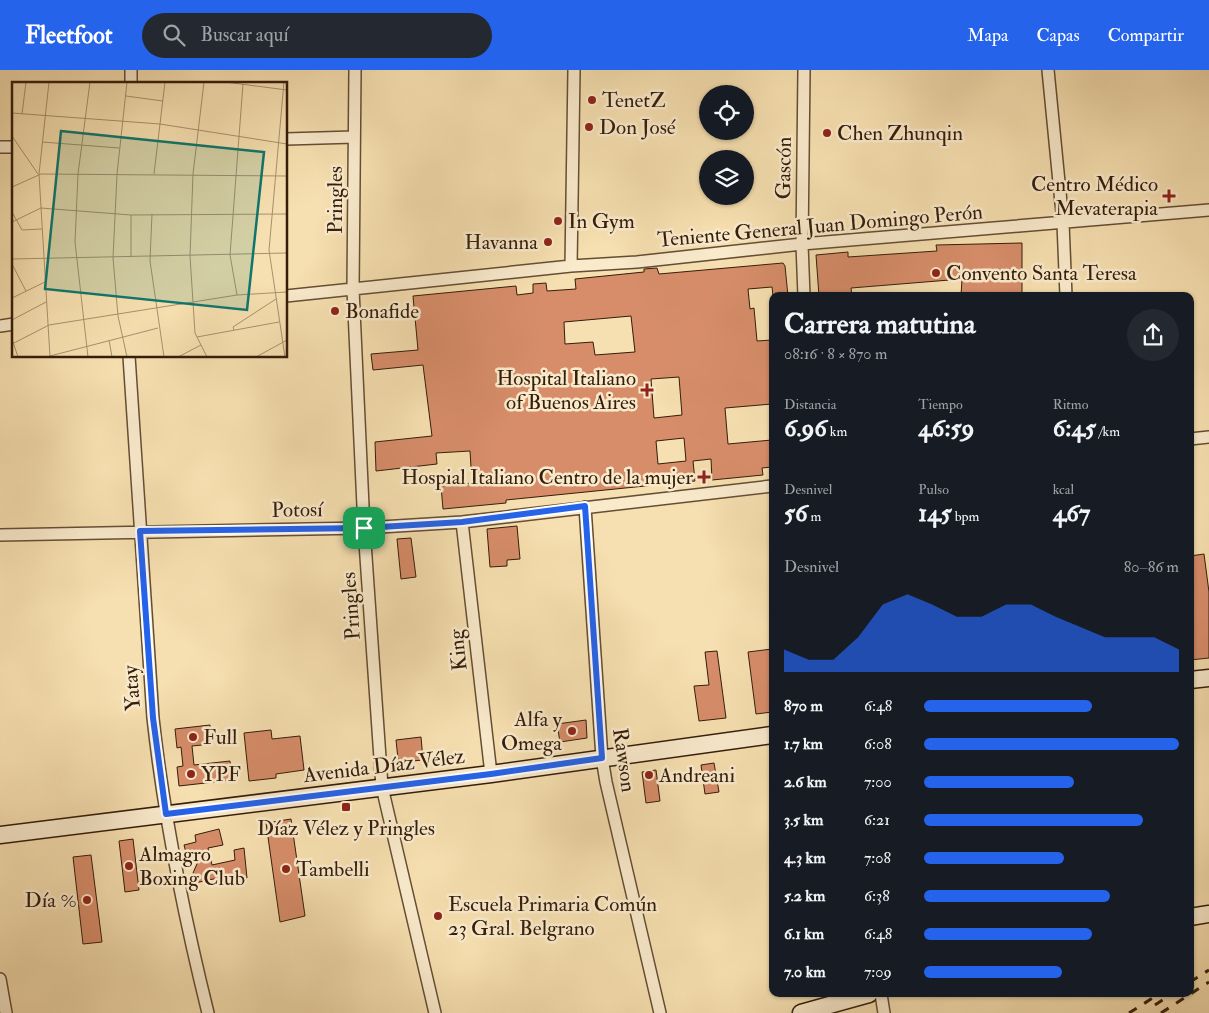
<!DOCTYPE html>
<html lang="es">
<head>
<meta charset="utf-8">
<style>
	body { margin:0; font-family:"IM FELL Double Pica",serif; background:#242831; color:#f1f3f6; height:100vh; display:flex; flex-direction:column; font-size:19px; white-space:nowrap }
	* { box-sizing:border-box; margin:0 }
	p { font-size:16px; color:#9ea1a6 }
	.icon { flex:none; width:28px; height:28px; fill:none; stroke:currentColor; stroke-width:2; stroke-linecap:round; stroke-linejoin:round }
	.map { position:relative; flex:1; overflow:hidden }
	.drawer { position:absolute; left:769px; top:222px; width:425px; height:705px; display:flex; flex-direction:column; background:#171b24; border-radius:10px; box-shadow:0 1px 4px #0004 }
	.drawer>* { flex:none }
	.controls { position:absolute; left:699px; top:15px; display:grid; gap:10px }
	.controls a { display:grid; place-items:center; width:55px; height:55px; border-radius:50%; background:#171b24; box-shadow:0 1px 4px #0004; font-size:25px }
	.pin { position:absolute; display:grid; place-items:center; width:42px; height:42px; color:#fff; margin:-21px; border-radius:10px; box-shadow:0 2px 8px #0006 }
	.round { display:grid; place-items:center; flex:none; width:52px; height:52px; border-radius:26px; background:#242831 }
	.head { display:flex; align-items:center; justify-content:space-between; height:85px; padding:0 15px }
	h1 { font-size:28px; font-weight:700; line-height:38px }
	.stats { display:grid; grid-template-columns:repeat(3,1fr); gap:8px; height:85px; padding:5px 15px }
	.stats div { display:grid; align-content:center }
	.stats b { font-size:25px; font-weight:700 }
	.stats small { font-size:14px; font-weight:400 }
	.stats p { font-size:14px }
	.chart { height:140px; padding:10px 15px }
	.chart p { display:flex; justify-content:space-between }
	.chart svg { width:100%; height:90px; margin-top:5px; fill:#2563eb; opacity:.7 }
	ul { padding:0 15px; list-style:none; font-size:16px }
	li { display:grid; grid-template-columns:80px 60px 1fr; align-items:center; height:38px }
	li i { height:12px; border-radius:6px; background:#2563eb }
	header { display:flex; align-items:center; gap:30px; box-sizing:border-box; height:70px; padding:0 25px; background:#2563eb; color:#fff }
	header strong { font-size:24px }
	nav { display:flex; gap:28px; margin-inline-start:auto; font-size:18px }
	.search { width:350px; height:45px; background:#242831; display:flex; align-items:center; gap:12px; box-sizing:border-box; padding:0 18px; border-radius:28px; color:#9ea1a6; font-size:19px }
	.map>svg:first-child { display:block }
</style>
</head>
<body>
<header>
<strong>Fleetfoot</strong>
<div class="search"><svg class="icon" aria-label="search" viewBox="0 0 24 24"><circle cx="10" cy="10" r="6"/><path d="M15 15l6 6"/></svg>Buscar aquí</div>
<nav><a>Mapa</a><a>Capas</a><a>Compartir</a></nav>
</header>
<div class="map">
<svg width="1209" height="943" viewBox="0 0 1209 943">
	<rect width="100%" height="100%" fill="#f6dfb0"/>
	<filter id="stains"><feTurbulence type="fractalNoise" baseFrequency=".004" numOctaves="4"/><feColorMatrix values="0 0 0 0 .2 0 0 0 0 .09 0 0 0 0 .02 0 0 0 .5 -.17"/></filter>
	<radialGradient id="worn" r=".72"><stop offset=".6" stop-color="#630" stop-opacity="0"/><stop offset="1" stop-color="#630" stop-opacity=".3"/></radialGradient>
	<path fill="#d78d6a" stroke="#341d0a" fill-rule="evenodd" d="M1022 173V226H961L962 209 851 218 852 226H819L816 185 848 182V187L937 181 936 175Z
		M783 193 785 196 788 226H773L772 217 748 219 750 239 754 238 757 271 772 270V334L725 338 728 374 772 370V397L762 398 763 405 712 410 711 389 693 391 695 411 506 430V433L443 439 441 416 472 413 470 381 436 383 437 394 376 401 375 372 432 366 423 295 373 300 371 284 418 280 413 226 516 216 517 225 533 223V214L546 213 547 221 576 219 575 209 644 202V199L657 198 659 204ZM631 246 635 282 595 285 593 272 565 274 564 252ZM679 307 682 345 654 348 651 309ZM684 368 686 391 658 394 656 371Z
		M517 456 520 489 507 490V496L490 497 487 459Z
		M411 468 416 507 401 509 397 469Z
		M1204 484 1209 522V588L1190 590V486Z
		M772 579V642L756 644 748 582Z
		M717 581 726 648 699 651 694 616 709 615 705 582Z
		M586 650 587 668 560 672 557 654Z
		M210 655 212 674 192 676 194 695 230 691 232 710 179 716 177 697 183 696 181 677 177 678 175 659Z
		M271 660 272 669 300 666 304 700 276 704V708L249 711 244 663Z
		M421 667 423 690 402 692 398 689 396 670Z
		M714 693 719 722 705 724 701 695Z
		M656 700 660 731 646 733 642 702Z
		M291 749 305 846 280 852 266 753Z
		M219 759 223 775 208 778 212 795 235 790 234 780 244 778 247 808 237 809 236 804 195 813 193 803 200 787 188 790 184 775 196 772 195 765Z
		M133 769 139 820 125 822 119 771Z
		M91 785 102 872 83 874 73 787Z"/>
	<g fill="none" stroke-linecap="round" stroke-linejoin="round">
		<defs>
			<path id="street" d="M355 0 353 219 364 458 382 717 435 943
				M804 0 802 174 804 226
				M1048 0 1063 153 1066 226
				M131 14V0
				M286 69 354 67
				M0 77H14
				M571 196 574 0
				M286 226 571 196 637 192 802 174 1209 140
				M0 256 14 254
				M129 286 153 648C164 748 184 846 208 943
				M1190 369 1209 367
				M585 437 602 688 606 712 660 943
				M462 452 491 704
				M0 465 364 458 462 452 772 416
				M0 909 6 943
				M881 924 884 943"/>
			<path id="secondary" d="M1190 610 1209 608
				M0 765 491 704 772 665
				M1190 847 1209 844
				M801 943 869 924"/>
		</defs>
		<use href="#street" stroke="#644e34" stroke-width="14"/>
		<use href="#secondary" stroke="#341d0a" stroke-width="19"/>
		<use href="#street" stroke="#f9eacc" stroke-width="11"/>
		<use href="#secondary" stroke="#f9eacc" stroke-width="16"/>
		<path stroke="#341d0a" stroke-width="3" stroke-dasharray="9 9" stroke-linecap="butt" d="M1190 912 1209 900
			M1155 935 1172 924
			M1129 943 1159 924
			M1161 943 1209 912"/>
	</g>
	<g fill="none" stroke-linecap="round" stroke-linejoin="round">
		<defs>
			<path id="route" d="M585 436 602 688 491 704 166 744 153 648 140 461 364 458 462 452Z"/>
		</defs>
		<use href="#route" stroke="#fff" stroke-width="10"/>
		<use href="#route" stroke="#2563eb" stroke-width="6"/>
	</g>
	<g fill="#8f2418" stroke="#f9eacc" stroke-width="2">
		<circle cx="592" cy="30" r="5"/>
		<circle cx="589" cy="57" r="5"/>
		<circle cx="827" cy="63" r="5"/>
		<path d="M1166.5 118.5h5v5h5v5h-5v5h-5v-5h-5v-5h5z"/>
		<circle cx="558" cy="151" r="5"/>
		<circle cx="548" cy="172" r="5"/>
		<circle cx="936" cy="203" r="5"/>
		<circle cx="335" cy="241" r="5"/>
		<path d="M644.5 312.5h5v5h5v5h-5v5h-5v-5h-5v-5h5z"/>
		<path d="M701.5 399.5h5v5h5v5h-5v5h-5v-5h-5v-5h5z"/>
		<circle cx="572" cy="661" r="5"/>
		<circle cx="193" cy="667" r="5"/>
		<circle cx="191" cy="704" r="5"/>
		<circle cx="649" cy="705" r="5"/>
		<rect x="341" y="732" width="10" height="10" rx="2.5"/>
		<circle cx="129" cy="796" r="5"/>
		<circle cx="286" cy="799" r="5"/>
		<circle cx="87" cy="830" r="5"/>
		<circle cx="438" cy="846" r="5"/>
	</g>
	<g text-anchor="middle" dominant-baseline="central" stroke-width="5" stroke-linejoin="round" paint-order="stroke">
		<g font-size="21" fill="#341d0a" stroke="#f9eacc" text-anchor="start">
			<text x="602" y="30">TenetZ</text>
			<text x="599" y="57">Don José</text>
			<text x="837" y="63">Chen Zhunqin</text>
			<text x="1158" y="114" text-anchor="end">Centro Médico<tspan x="1158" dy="24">Mevaterapia</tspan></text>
			<text x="568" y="151">In Gym</text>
			<text x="538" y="172" text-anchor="end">Havanna</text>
			<text x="946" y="203">Convento Santa Teresa</text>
			<text x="345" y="241">Bonafide</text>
			<text x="636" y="308" text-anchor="end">Hospital Italiano<tspan x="636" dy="24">of Buenos Aires</tspan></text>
			<text x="693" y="407" text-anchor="end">Hospial Italiano Centro de la mujer</text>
			<text x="562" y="649" text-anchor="end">Alfa y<tspan x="562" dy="24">Omega</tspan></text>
			<text x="203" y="667">Full</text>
			<text x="201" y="704">YPF</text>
			<text x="659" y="705">Andreani</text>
			<text x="346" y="758" text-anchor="middle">Díaz Vélez y Pringles</text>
			<text x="139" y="784">Almagro<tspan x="139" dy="24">Boxing Club</tspan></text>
			<text x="296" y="799">Tambelli</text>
			<text x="77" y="830" text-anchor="end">Día %</text>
			<text x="448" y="834">Escuela Primaria Común<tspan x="448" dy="24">23 Gral. Belgrano</tspan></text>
		</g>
		<g font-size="21" fill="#341d0a" stroke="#f9eacc">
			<text transform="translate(784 98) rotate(-89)">Gascón</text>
			<text transform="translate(335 130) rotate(-90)">Pringles</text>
			<text transform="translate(820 156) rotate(-5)">Teniente General Juan Domingo Perón</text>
			<text transform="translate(297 440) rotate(-1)">Potosí</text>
			<text transform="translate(351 536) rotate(-94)">Pringles</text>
			<text transform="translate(458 580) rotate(-96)">King</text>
			<text transform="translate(132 618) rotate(-94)">Yatay</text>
			<text transform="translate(624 690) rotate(82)">Rawson</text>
			<text transform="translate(384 696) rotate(-7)">Avenida Díaz Vélez</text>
		</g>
	</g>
	<g transform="translate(12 12)">
		<rect width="275" height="275" fill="#f6dfb0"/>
		<path fill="none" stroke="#a8916e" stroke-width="1" d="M37 0 27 92 38 275M192 0 181 92 178 174 183 251 195 275M213 0 275 8M272 0 257 168 273 275M114 14 151 19M0 31 148 42 275 62M10 32 14 0M0 54 26 92M30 60 107 66M142 92 153 0M0 105 29 92 275 94M0 130 10 148 30 147M140 132 138 179 152 275M119 133V175M0 140 29 126 119 133 275 132M0 177 275 171M0 182 14 209M225 213 218 173 231 2M0 216 33 200M0 238 34 220M222 248 221 245 264 217M185 255 267 240M0 257 6 275M97 258 100 275M0 262 37 243 225 213 275 210M38 274 146 246M76 275 63 160 66 92 78 0M115 275 106 234 101 176 105 92 115 0M166 275 189 263M244 275 275 258"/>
		<path fill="#0f766e" fill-opacity="0.15" stroke="#0f766e" stroke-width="2.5" d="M49 49 252 70 235 228 33 207Z"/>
		<rect width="275" height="275" fill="none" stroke="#341d0a" stroke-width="2.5"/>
	</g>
	<rect width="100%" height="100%" filter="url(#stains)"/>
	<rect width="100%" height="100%" fill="url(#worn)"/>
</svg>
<div class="controls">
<a><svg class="icon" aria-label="locate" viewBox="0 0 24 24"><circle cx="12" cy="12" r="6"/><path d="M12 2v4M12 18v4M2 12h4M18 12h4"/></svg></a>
<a><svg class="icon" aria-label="layers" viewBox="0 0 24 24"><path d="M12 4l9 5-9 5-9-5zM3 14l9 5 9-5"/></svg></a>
</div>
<div class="pin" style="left:364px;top:458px;background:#1e9e55"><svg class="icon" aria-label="arrive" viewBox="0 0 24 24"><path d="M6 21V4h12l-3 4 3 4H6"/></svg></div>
<section class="drawer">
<div class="head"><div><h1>Carrera matutina</h1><p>08:16 · 8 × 870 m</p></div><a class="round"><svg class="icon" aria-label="share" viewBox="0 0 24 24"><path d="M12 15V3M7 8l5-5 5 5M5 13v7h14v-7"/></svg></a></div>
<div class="stats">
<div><p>Distancia</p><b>6.96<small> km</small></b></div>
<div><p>Tiempo</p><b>46:59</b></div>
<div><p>Ritmo</p><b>6:45<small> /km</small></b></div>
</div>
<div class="stats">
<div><p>Desnivel</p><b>56<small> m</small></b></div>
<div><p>Pulso</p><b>145<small> bpm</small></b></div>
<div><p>kcal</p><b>467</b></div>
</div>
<div class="chart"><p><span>Desnivel</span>80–86 m</p>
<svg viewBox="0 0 160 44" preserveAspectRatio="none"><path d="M0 44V33L10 38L20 38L30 27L40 11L50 6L60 11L70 17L80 17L90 11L100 11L110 17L120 22L130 27L140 27L150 27L160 33V44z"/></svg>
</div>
<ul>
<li><b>870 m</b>6:48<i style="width:66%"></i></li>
<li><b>1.7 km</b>6:08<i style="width:100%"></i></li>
<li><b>2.6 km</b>7:00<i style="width:59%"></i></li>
<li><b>3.5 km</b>6:21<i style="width:86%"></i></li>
<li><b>4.3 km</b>7:08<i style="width:55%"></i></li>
<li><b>5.2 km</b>6:38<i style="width:73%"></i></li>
<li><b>6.1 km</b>6:48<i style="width:66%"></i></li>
<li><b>7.0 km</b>7:09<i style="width:54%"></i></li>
</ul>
</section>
</div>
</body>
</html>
